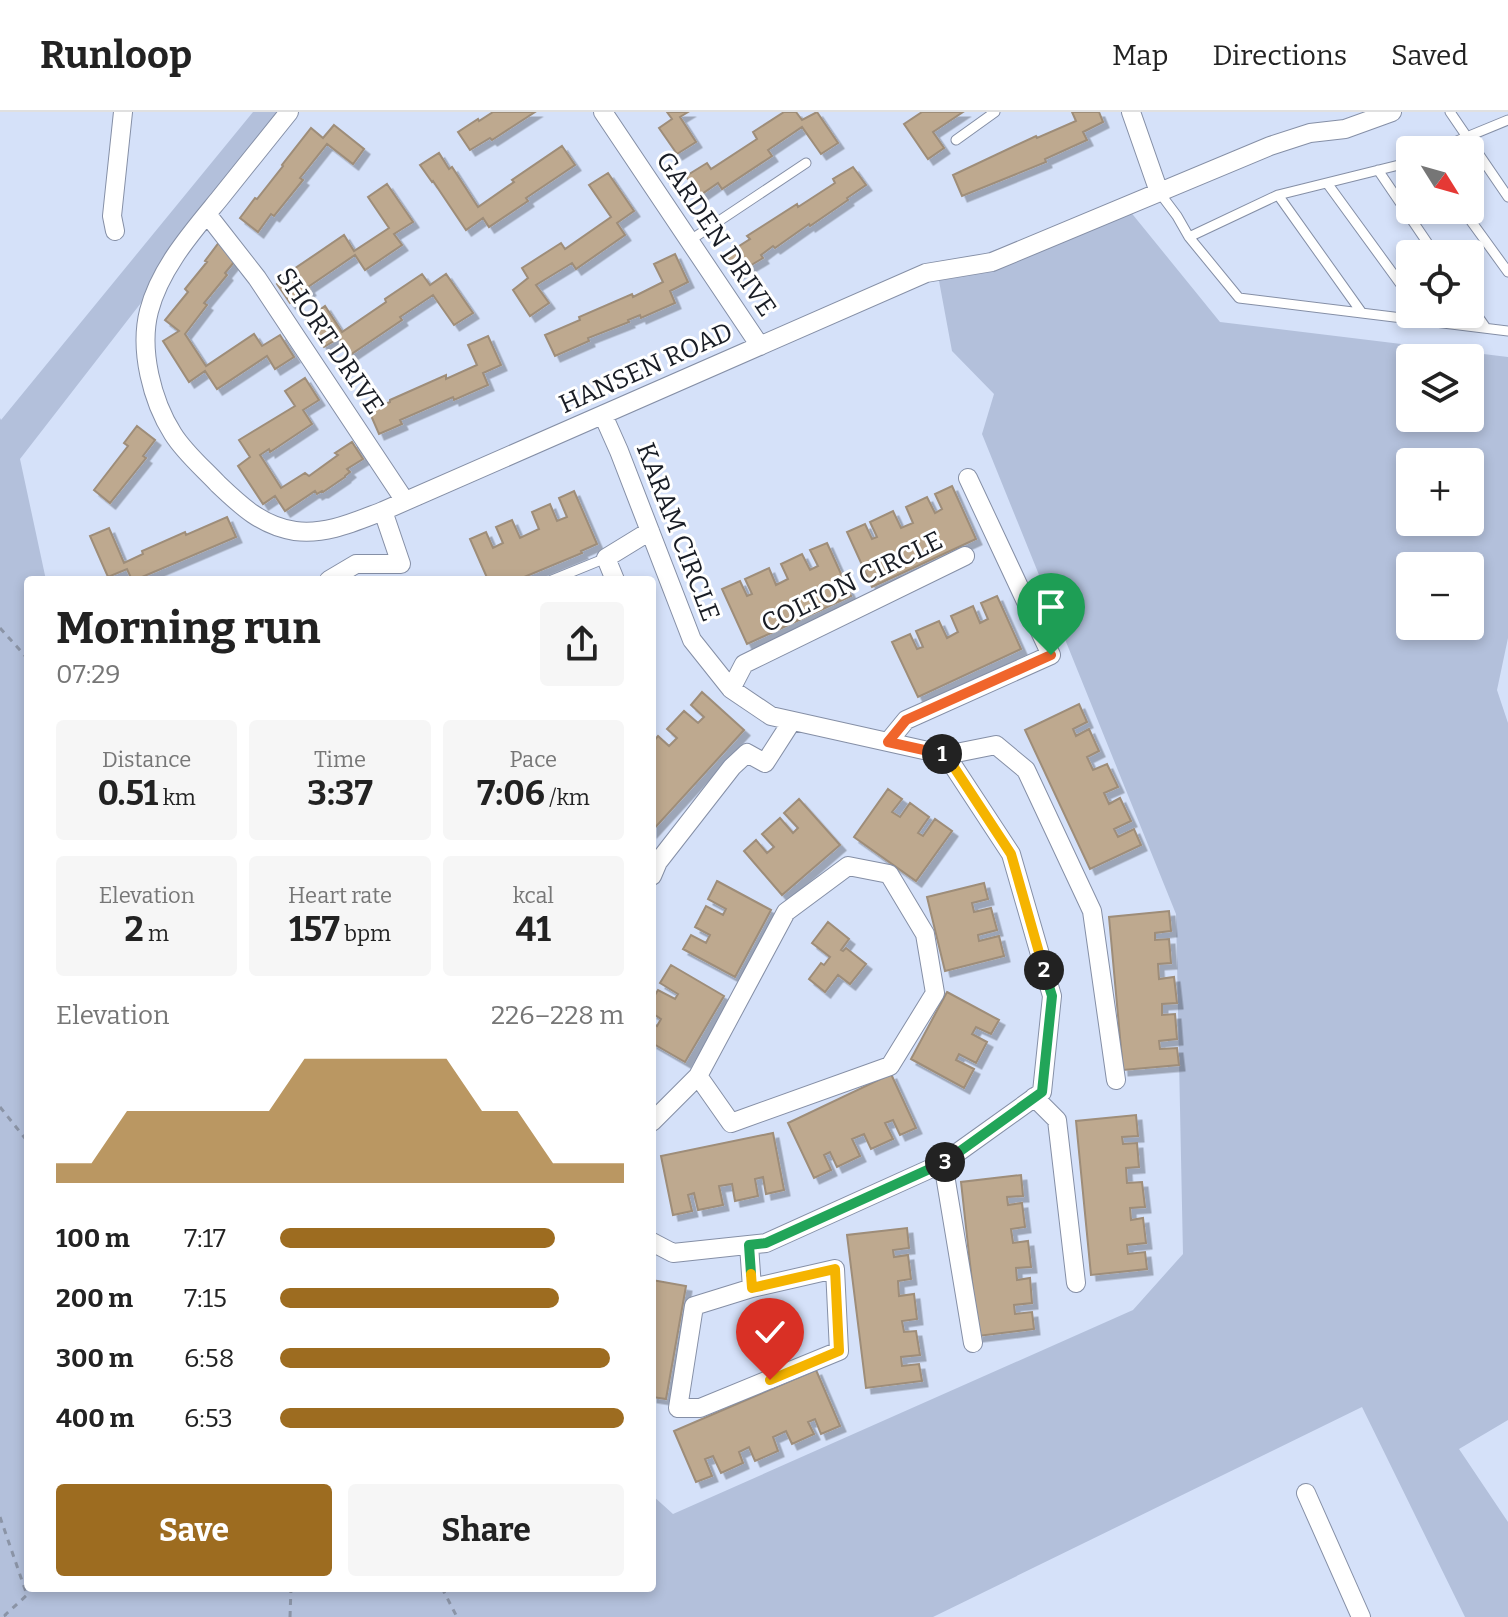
<!DOCTYPE html>
<html lang="en">
<head>
<meta charset="utf-8">
<style>
	body { margin:0; font-family:Bitter,serif; background:#f6f6f6; color:#222; height:100vh; display:flex; flex-direction:column; font-size:30px; white-space:nowrap }
	* { box-sizing:border-box; margin:0 }
	p { font-size:26px; color:#767676 }
	.icon { flex:none; width:44px; height:44px; fill:none; stroke:currentColor; stroke-width:2; stroke-linecap:round; stroke-linejoin:round }
	.map { position:relative; flex:1; overflow:hidden }
	.drawer { position:absolute; left:24px; top:464px; width:632px; height:1016px; display:flex; flex-direction:column; background:#fff; border-radius:8px; box-shadow:0 4px 12px #0003 }
	.drawer>* { flex:none }
	.needle { width:52px; rotate:127deg }
	.controls { position:absolute; left:1396px; top:24px; display:grid; gap:16px }
	.controls a { display:grid; place-items:center; width:88px; height:88px; border-radius:8px; background:#fff; box-shadow:0 4px 12px #0003; font-size:40px }
	.pin { position:absolute; display:grid; place-items:center; width:68px; height:68px; color:#fff; margin:-82px -34px; border-radius:50% 50% 50% 0; rotate:-45deg; box-shadow:0 0 8px #0007 }
	.pin .icon { rotate:45deg }
	.km { position:absolute; width:40px; height:40px; margin:-20px; border-radius:50%; background:#222; color:#fff; font-size:22px; line-height:40px; text-align:center }
	.round { display:grid; place-items:center; flex:none; width:84px; height:84px; border-radius:8px; background:#f6f6f6 }
	.overview { display:flex; align-items:center; justify-content:space-between; height:136px; padding:0 32px }
	h1 { font-size:44px; font-weight:700; line-height:60px }
	.stats { display:grid; grid-template-columns:repeat(3,1fr); gap:12px; height:136px; padding:8px 32px }
	.stats div { display:grid; align-content:center; border-radius:8px; background:#f6f6f6; text-align:center }
	.stats b { font-size:34px; font-weight:700 }
	.stats small { font-size:22px; font-weight:400 }
	.stats p { font-size:22px }
	.chart { height:224px; padding:16px 32px }
	.chart p { display:flex; justify-content:space-between }
	.chart svg { width:100%; height:144px; margin-top:8px; fill:#9d6c20; opacity:.7 }
	.primary-button { display:flex; gap:16px; margin-top:auto; padding:16px 32px }
	.primary-button a { flex:1; height:92px; border-radius:8px; background:#9d6c20; color:#fff; font-size:32px; font-weight:700; line-height:92px; text-align:center }
	.primary-button a+a { background:#f6f6f6; color:#222 }
	ul { padding:0 32px; list-style:none; font-size:26px }
	li { display:grid; grid-template-columns:128px 96px 1fr; align-items:center; height:60px }
	li i { height:20px; border-radius:10px; background:#9d6c20 }
	header { display:flex; align-items:center; gap:48px; box-sizing:border-box; height:112px; padding:0 40px; background:#fff; border-bottom:2px solid #e0e0e0 }
	header strong { font-size:38px }
	nav { display:flex; gap:44px; margin-inline-start:auto; font-size:28px }
	.map>svg:first-child { display:block }
</style>
</head>
<body>
<header>
<strong>Runloop</strong>
<nav><a>Map</a><a>Directions</a><a>Saved</a></nav>
</header>
<div class="map">
<svg width="1508" height="1505" viewBox="0 0 1508 1505">
	<defs>
		<filter id="shadow"><feDropShadow dx="5.5" dy="5.5" stdDeviation="0" flood-color="#0004"/></filter>
	</defs>
	<rect width="100%" height="100%" fill="#d5e1f9"/>
	<path fill="#b3c0db" fill-rule="evenodd" d="M253 0H289L20 347 46 468H28V1476H652V1383L673 1402 1133 1198 1183 1142 1176 802 982 322 994 282 952 239 937 158 1125 93 1220 210 1508 245V526L1497 578 1508 611V1308L1459 1337 1508 1410V1505H1465L1362 1295 933 1505H0V306L1 308ZM1410 246H1470V306H1410ZM1410 350H1470V410H1410ZM1410 454H1470V514H1410Z"/>
	<path fill="#bea98f" stroke="#9e8d79" stroke-width="2" filter="url(#shadow)" d="M493 0H535L492 28 490 26 470 38 458 20 478 7 479 9Z
		M667 0H688L680 5 696 30 677 42 659 16 672 7Z
		M784 0H796L802 8 817 0 838 31 821 42 802 15 768 38 772 44 722 77 718 71 699 84 686 64 707 51 711 57 757 27 753 20Z
		M922 0H963L933 20 944 36 928 47 904 12Z
		M1072 0H1099L1103 10 1083 20 1087 28 1045 47 1046 50 962 84 953 63 1036 24 1037 26 1076 9Z
		M334 13 364 37 353 52 327 32 300 66 303 68 274 104 271 102 258 120 240 106 255 86 257 87 283 54 282 53 311 16 323 26Z
		M562 34 575 53 526 86 528 89 489 115 483 106 466 118 433 69 432 70 420 53 439 41 449 57 452 55 478 95 514 70 512 68Z
		M853 55 866 73 847 86 848 88 810 114 809 112 775 136 773 134 761 143 763 146 738 161 725 143 750 127 747 124 797 92 798 95 835 71 833 67Z
		M608 61 634 99 617 111 625 123 576 157 572 151 536 173 549 191 530 204 513 178 528 166 522 156 561 131 565 137 611 105 589 73Z
		M387 72 413 110 394 122 402 133 365 158 355 143 308 175 310 178 290 191 277 172 295 160 294 157 344 123 354 139 389 116 368 85Z
		M220 129 239 144 225 161 227 163 204 191 207 193 185 222 206 254 254 222 262 234 280 223 294 245 275 257 267 244 217 277 205 259 189 270 163 229 179 219 165 208 188 180 185 177 207 150 205 149Z
		M675 142 688 170 670 179 675 191 641 206 640 203 628 208 629 210 588 226 589 229 555 244 545 223 580 208 579 205 632 182 633 185 663 170 654 152Z
		M422 162 430 173 446 162 473 201 454 213 433 183 400 205 402 208 350 243 339 226 324 235 306 208 325 194 342 220 386 190 385 187Z
		M488 224 501 253 483 261 488 273 454 288 453 285 400 308 402 312 379 322 369 299 390 290V288L446 263V267L477 253 468 233Z
		M305 266 319 288 303 298 312 312 270 340 269 337 260 343 281 376 305 361 309 364 338 343 335 341 352 330 363 347 347 357 350 360 345 364V365L323 380 322 379 317 382 315 379 285 399 275 384 263 392 238 354 250 345 239 328 295 294 285 279Z
		M137 314 155 328 143 344 146 346 110 391 94 378 128 334 124 331Z
		M952 374 976 427 872 475 847 420 865 412 872 427 877 425 870 410 893 399 901 416 913 411 906 395 927 385 935 401 942 397 935 382Z
		M574 379 597 432 581 439 582 441 517 468H488L470 427 486 420 493 436 503 431 496 415 512 408 520 426 539 417 532 400 550 392 557 409 567 405 559 386Z
		M227 405 236 425 135 468H132L127 457 108 465 90 424 109 416 124 451 143 442 142 439 185 420 186 423Z
		M827 431 851 484 747 532 722 477 740 469 747 484 752 482 745 467 769 456 776 473 788 467 781 452 802 442 810 458 818 454 810 438Z
		M997 484 1021 537 918 585 892 530 910 522 917 537 923 535 916 519 939 509 947 526 958 520 951 504 973 494 980 511 988 507 981 491Z
		M702 580 744 618 652 719V631L658 624 669 634 677 626 667 617 684 599 698 611 704 605 691 593Z
		M1079 592 1087 610 1073 617 1076 624 1089 617 1099 639 1087 645 1093 658 1107 652 1118 675 1104 681 1109 692 1120 686 1131 709 1114 717 1118 725 1134 717 1141 733 1090 757 1025 618Z
		M888 677 902 687 892 700 900 705 910 691 929 705 918 721 923 724 935 707 952 719 916 769 854 725Z
		M799 687 840 733 782 783 744 739 756 728 767 741 774 735 762 722 780 706 793 721 798 716 784 701Z
		M717 769 771 798 735 865 683 837 691 823 706 831 710 823 695 815 706 794 723 803 726 797 708 787Z
		M984 771 988 787 972 791 974 800 991 796 997 818 978 823 979 829 999 824 1004 844 945 859 927 785Z
		M1169 799 1171 819 1155 821V828L1169 827 1171 851 1158 852 1159 867 1174 865 1177 891 1162 892V903L1175 902 1177 927 1159 929 1160 937 1177 936 1179 953 1123 958 1109 805Z
		M828 810 849 827 841 838 843 839 846 836 866 852 850 872 838 863 825 880 809 867 821 851 824 853 830 845 812 831Z
		M671 853 724 884 685 950 652 931V911L657 914 661 907 652 901V888L658 878 675 887 678 882 660 871Z
		M947 880 999 908 991 922 976 915 972 922 987 930 976 951 959 942 956 948 974 957 964 976 911 947Z
		M891 962 916 1016 900 1023 893 1008 885 1011 893 1027 871 1037 864 1022 852 1027 860 1044 837 1055 830 1040 824 1043 831 1058 814 1066 788 1011Z
		M1136 1003 1138 1024 1122 1025 1123 1032 1137 1031 1139 1055 1126 1056 1127 1071 1142 1070 1145 1095 1130 1096 1131 1108 1143 1106 1146 1131 1127 1133 1128 1142 1145 1140 1147 1157 1091 1163 1076 1009Z
		M773 1021 784 1078 766 1082 763 1065 755 1067 758 1084 735 1089 732 1072 719 1074 723 1093 698 1098 694 1081 688 1083 692 1099 673 1103 661 1044Z
		M1021 1063 1023 1084 1007 1085 1008 1093 1022 1091 1025 1115 1011 1117 1013 1131 1028 1129 1031 1155 1016 1156 1017 1168 1030 1166 1032 1191 1014 1193 1015 1202 1032 1200 1034 1217 978 1224 961 1070Z
		M907 1116 909 1136 893 1138 894 1145 908 1143 911 1167 898 1169 899 1184 914 1182 917 1207 902 1209 904 1220 916 1219 920 1243 901 1245 902 1254 919 1252 922 1269 866 1276 847 1123Z
		M652 1168 686 1174 666 1287 652 1285Z
		M816 1258 840 1314 821 1322 815 1307 808 1310 814 1322 792 1332 786 1319 773 1325 778 1339 755 1349 749 1335 739 1340 743 1351 721 1361 713 1344 705 1347 712 1364 696 1370 674 1319Z"/>
	<g fill="none" stroke-linecap="round" stroke-linejoin="round">
		<defs>
			<path id="lane" d="M1450 0 1508 85
				M956 28 995 0
				M1435 38 1508 8
				M1410 48 1399 53 1278 83 1189 125 1239 186 1508 219
				M1378 58 1435 142
				M1327 71 1410 185
				M1159 80 1177 104 1189 125
				M1278 83 1362 201
				M1463 98 1508 160
				M689 129 806 51
				M1470 193 1486 216
				M552 468 606 446"/>
			<path id="street" d="M289 0C266 29 243 57 220 86 193 119 160 156 149 199 139 238 152 289 173 322 185 341 203 356 218 372 241 394 262 414 295 419 326 423 354 410 383 399L926 161 992 150 1270 34 1310 21 1345 17 1392 0
				M603 0 760 234
				M1131 0 1159 80
				M207 102 257 166 405 389
				M115 119 112 104 123 0
				M603 303 619 339 692 528 731 577 771 604 946 643 1011 742 1052 884 1042 980 943 1051 766 1131 673 1141 652 1130
				M329 468 356 452H401L383 399
				M615 468 606 446 650 419
				M731 577 744 552 965 444
				M888 630 906 608 1051 543 968 366
				M946 643 996 633 1026 658 1092 799 1116 968
				M652 764 658 750 732 655 747 641 765 651 792 609
				M1034 985 1057 1008 1076 1171
				M652 1010 698 964 786 800 848 754 889 762 925 822 935 881 890 954 731 1011 698 964
				M943 1051 973 1231
				M749 1133 752 1176 694 1194 678 1296H700L839 1239 835 1157 752 1176
				M1306 1381 1361 1505"/>
		</defs>
		<use href="#lane" stroke="#858fa6" stroke-width="11"/>
		<use href="#street" stroke="#858fa6" stroke-width="20"/>
		<path stroke="#8b94a6" stroke-width="3" stroke-dasharray="6 6" stroke-linecap="butt" d="M0 516 28 547
			M0 995 28 1030
			M0 1405 27 1483 5 1503 6 1505
			M442 1476 457 1505
			M290 1505 291 1476"/>
		<use href="#lane" stroke="#fff" stroke-width="9"/>
		<use href="#street" stroke="#fff" stroke-width="18"/>
	</g>
	<g fill="none" stroke-linecap="round" stroke-linejoin="round">
		<defs>
			<path id="split-1" d="M942 642 888 630 906 608 1051 543"/>
			<path id="split-2" d="M942 642 946 643 1011 742 1044 858"/>
			<path id="split-3" d="M945 1050 1042 980 1052 884 1044 858"/>
			<path id="split-4" d="M751 1162 749 1133 766 1131 945 1050"/>
			<path id="split-5" d="M751 1162 752 1176 835 1157 839 1239 770 1268"/>
		</defs>
		<use href="#split-1" stroke="#fff" stroke-width="16"/>
		<use href="#split-2" stroke="#fff" stroke-width="16"/>
		<use href="#split-3" stroke="#fff" stroke-width="16"/>
		<use href="#split-4" stroke="#fff" stroke-width="16"/>
		<use href="#split-5" stroke="#fff" stroke-width="16"/>
		<use href="#split-1" stroke="#f0652b" stroke-width="10"/>
		<use href="#split-2" stroke="#f5b400" stroke-width="10"/>
		<use href="#split-3" stroke="#22a559" stroke-width="10"/>
		<use href="#split-4" stroke="#22a559" stroke-width="10"/>
		<use href="#split-5" stroke="#f5b400" stroke-width="10"/>
	</g>
	<g text-anchor="middle" dominant-baseline="central" stroke-width="6" stroke-linejoin="round" paint-order="stroke">
		<g font-size="26" fill="#191d25" stroke="#fff">
			<text transform="translate(716 122) rotate(56)">GARDEN DRIVE</text>
			<text transform="translate(330 229) rotate(56)">SHORT DRIVE</text>
			<text transform="translate(646 256) rotate(-24)">HANSEN ROAD</text>
			<text transform="translate(678 420) rotate(69)">KARAM CIRCLE</text>
			<text transform="translate(852 470) rotate(-26)">COLTON CIRCLE</text>
		</g>
	</g>
</svg>
<div class="controls">
<a><svg class="needle" viewBox="-14 -14 28 28"><path d="M0-13l5 13h-10z" fill="#e53935"/><path d="M0 13l5-13h-10z" fill="#767676"/></svg></a>
<a><svg class="icon" aria-label="locate" viewBox="0 0 24 24"><circle cx="12" cy="12" r="6"/><path d="M12 2v4M12 18v4M2 12h4M18 12h4"/></svg></a>
<a><svg class="icon" aria-label="layers" viewBox="0 0 24 24"><path d="M12 4l9 5-9 5-9-5zM3 14l9 5 9-5"/></svg></a>
<a>+</a>
<a>−</a>
</div>
<div class="pin" style="left:1051px;top:543px;background:#1e9e55"><svg class="icon" aria-label="arrive" viewBox="0 0 24 24"><path d="M6 21V4h12l-3 4 3 4H6"/></svg></div>
<div class="pin" style="left:770px;top:1268px;background:#d93025"><svg class="icon" aria-label="check" viewBox="0 0 24 24"><path d="M5 12l5 5 9-10"/></svg></div>
<b class="km" style="left:942px;top:642px">1</b>
<b class="km" style="left:1044px;top:858px">2</b>
<b class="km" style="left:945px;top:1050px">3</b>
<section class="drawer">
<div class="overview"><div><h1>Morning run</h1><p>07:29</p></div><a class="round"><svg class="icon" aria-label="share" viewBox="0 0 24 24"><path d="M12 15V3M7 8l5-5 5 5M5 13v7h14v-7"/></svg></a></div>
<div class="stats">
<div><p>Distance</p><b>0.51<small> km</small></b></div>
<div><p>Time</p><b>3:37</b></div>
<div><p>Pace</p><b>7:06<small> /km</small></b></div>
</div>
<div class="stats">
<div><p>Elevation</p><b>2<small> m</small></b></div>
<div><p>Heart rate</p><b>157<small> bpm</small></b></div>
<div><p>kcal</p><b>41</b></div>
</div>
<div class="chart"><p><span>Elevation</span>226–228 m</p>
<svg viewBox="0 0 160 44" preserveAspectRatio="none"><path d="M0 44V38L10 38L20 22L30 22L40 22L50 22L60 22L70 6L80 6L90 6L100 6L110 6L120 22L130 22L140 38L150 38L160 38V44z"/></svg>
</div>
<ul>
<li><b>100 m</b>7:17<i style="width:80%"></i></li>
<li><b>200 m</b>7:15<i style="width:81%"></i></li>
<li><b>300 m</b>6:58<i style="width:96%"></i></li>
<li><b>400 m</b>6:53<i style="width:100%"></i></li>
</ul>
<div class="primary-button"><a>Save</a><a>Share</a></div>
</section>
</div>
</body>
</html>
